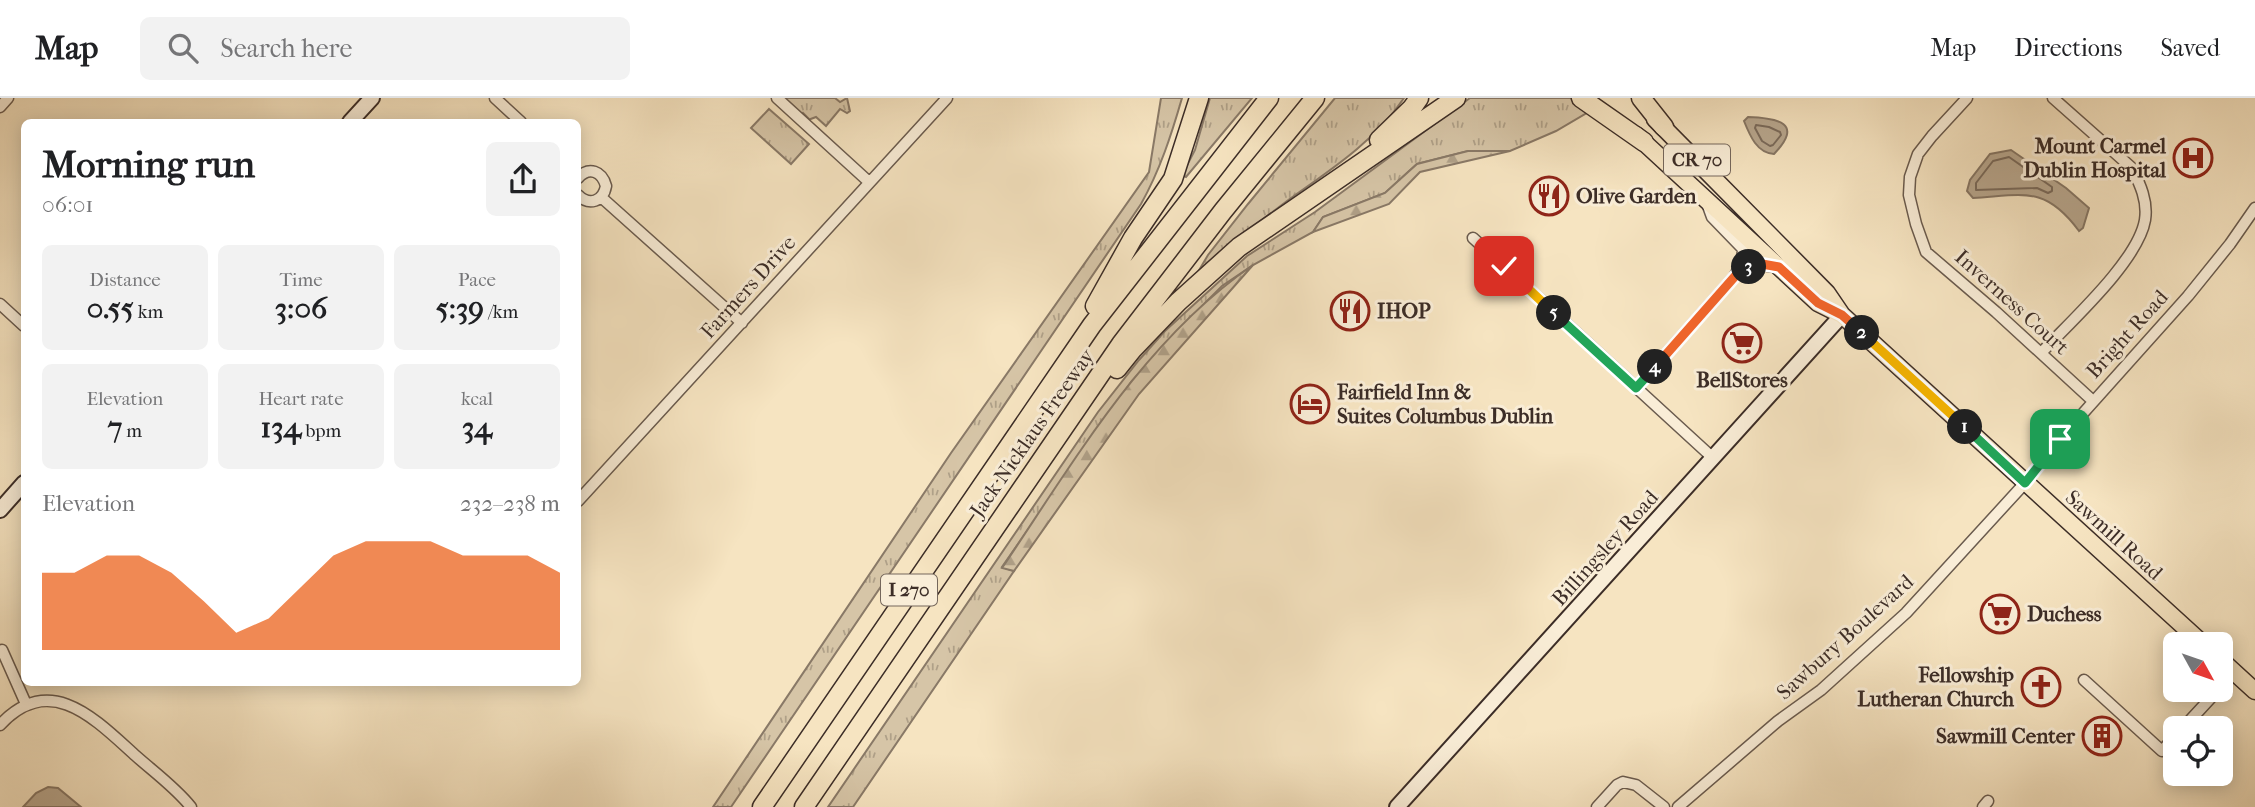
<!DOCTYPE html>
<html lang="en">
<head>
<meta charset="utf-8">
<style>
	body { margin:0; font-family:"IM FELL French Canon",serif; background:#f2f2f2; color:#202124; height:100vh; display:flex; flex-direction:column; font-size:26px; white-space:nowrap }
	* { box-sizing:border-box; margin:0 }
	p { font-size:23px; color:#757577 }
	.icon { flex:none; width:38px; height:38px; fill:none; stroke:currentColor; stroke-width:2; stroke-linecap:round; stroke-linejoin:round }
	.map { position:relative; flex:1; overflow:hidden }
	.panel { position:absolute; left:21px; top:21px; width:560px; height:567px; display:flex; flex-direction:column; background:#fff; border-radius:10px; box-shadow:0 4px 18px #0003 }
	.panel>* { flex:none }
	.needle { width:46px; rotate:130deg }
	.fabs { position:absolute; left:2163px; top:534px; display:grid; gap:14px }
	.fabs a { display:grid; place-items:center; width:70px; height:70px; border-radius:10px; background:#fff; box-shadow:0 4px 18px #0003; font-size:35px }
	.pin { position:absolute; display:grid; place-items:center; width:60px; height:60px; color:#fff; margin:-30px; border-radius:14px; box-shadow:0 4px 10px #0006 }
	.km { position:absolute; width:35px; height:35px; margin:-18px; border-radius:50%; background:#222; color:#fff; font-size:19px; line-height:35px; text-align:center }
	.round { display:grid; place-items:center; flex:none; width:74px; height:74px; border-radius:10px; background:#f2f2f2 }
	.headline { display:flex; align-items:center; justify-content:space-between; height:119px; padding:0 21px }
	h1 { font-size:38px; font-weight:700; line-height:52px }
	.metrics { display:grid; grid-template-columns:repeat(3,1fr); gap:10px; height:119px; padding:7px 21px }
	.metrics div { display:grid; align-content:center; border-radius:10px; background:#f2f2f2; text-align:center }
	.metrics b { font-size:30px; font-weight:700 }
	.metrics small { font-size:19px; font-weight:400 }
	.metrics p { font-size:19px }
	.chart { height:196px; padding:14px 21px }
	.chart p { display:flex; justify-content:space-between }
	.chart svg { width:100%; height:126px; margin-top:7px; fill:#ea580c; opacity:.7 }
	header { display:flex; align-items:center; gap:42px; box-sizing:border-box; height:98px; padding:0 35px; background:#fff; border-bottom:2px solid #e0e0e0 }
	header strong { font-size:33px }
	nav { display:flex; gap:38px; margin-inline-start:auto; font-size:24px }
	.search { width:490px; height:63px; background:#f2f2f2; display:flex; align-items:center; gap:18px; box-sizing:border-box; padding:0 24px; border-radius:10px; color:#757577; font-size:26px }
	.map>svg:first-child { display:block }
</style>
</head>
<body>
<header>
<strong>Map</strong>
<div class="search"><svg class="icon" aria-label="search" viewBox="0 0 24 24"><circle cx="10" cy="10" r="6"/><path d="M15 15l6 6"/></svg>Search here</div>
<nav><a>Map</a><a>Directions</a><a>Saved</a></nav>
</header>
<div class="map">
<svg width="2255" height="709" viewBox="0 0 2255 709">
	<defs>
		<pattern id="grass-tufts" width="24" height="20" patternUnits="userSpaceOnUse" patternTransform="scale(1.75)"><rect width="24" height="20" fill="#d6c5a7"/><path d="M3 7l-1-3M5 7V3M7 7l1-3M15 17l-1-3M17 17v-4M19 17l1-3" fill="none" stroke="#afa088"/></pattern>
		<pattern id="forest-firs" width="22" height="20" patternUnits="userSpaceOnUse" patternTransform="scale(1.75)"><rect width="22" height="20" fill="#d6c5a7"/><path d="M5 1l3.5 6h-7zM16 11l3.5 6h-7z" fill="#afa088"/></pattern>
	</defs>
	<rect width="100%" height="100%" fill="#f6e4c1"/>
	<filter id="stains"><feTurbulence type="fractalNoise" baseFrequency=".00286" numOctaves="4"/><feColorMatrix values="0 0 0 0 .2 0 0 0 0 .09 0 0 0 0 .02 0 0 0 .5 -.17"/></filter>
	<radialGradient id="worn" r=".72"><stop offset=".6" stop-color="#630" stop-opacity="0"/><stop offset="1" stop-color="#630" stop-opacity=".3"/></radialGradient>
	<path fill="url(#grass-tufts)" stroke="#897967" stroke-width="2" d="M782 0H835L840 4 847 0 850 13 847 15 840 11 826 28 816 19 808 22 809 21 803 15 801 17Z
		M1161 0H1182C1171 38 1160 72 1141 106L731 709H713L951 355 1149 74Z
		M1210 0H1252L1186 79 1182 77 1195 52Z
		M1335 0H1404C1376 42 1332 71 1291 100 1259 124 1228 148 1198 174L1208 157 1248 106Z
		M1470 0H1575L1590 13 1556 33 1510 53H1468L1417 66 1385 95 1323 119 1313 134 1253 167 1222 188 1177 233 1131 284 1002 469 1014 473 853 709H828L1098 314 1139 262 1165 233 1247 158 1315 114Z
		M769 11 809 46 791 66 751 30Z"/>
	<path fill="url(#forest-firs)" stroke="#897967" stroke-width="2" d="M1468 53H1510L1420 74 1389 106 1313 134 1323 119 1385 95 1417 66Z
		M1253 167 1139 296 1014 473 1002 470C1075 362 1144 242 1253 167Z"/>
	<path fill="#b7a68d" stroke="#867664" stroke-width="2" d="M1748 19C1778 20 1804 25 1774 56 1757 55 1750 38 1744 23Z
		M2011 52 2066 90 2089 110 2083 130 2079 133C2045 87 2024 97 1973 100L1967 93 1970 82 1990 56Z
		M48 689 58 690 81 709H23L36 695Z"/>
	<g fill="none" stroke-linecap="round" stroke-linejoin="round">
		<path stroke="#7a6a5a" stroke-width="2" d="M1756 27 1769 29 1780 34 1781 37 1773 47 1770 48 1762 43 1755 30Z
			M2009 59 2052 89V93L2048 95 2037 90 1976 92V85L1993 63Z"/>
		<defs>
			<path id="street" d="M495 0 521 24
				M777 0 869 84
				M1967 0 1932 38 1918 56 1910 79 1909 97 1916 126 1926 154 1996 214 2093 303
				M0 9 8 0
				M578 80C589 68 602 73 606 88 603 104 589 108 578 97
				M601 99 742 225
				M1473 140 1713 360
				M1737 175 1754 166 1776 169
				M0 206 24 228
				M2041 255C2070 224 2138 163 2145 122 2148 103 2140 86 2132 70L2053 0
				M1636 290 1734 179 1742 165 1743 151 1712 119 1708 108
				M578 403 947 0
				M2 552 26 606
				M2084 582 2162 653 2175 638
				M0 627C50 573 95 621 136 658 154 674 176 690 191 709
				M2183 630 2218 592
				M1597 709 1617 687 1623 684 1636 687 1664 709
				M1678 709 1778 623 1821 592 1906 515 2025 385 2060 341 2188 198 2230 146 2255 110
				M1983 709 1988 703"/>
			<path id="secondary" d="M350 24 372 0
				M0 412 24 385
				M1397 709 1842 217"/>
			<path id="primary" d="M1655 21 1827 195 1842 217 2203 546
				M1636 37 1818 205 1840 216
				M2221 562 2255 593"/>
			<path id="highway" d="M1581 0 1644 44
				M1641 0 1664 29
				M1379 42 1412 10 1419 0
				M1095 208 1133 140 1173 81 1199 0
				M1117 271 1133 251 1178 204 1239 149 1456 0
				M762 709 1092 227 1269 0
				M804 709 1121 246 1223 113 1315 0"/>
		</defs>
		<use href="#street" stroke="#6a5b4e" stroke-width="13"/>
		<use href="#secondary" stroke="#3c2d27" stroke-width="18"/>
		<use href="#primary" stroke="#3c2d27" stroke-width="19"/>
		<use href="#highway" stroke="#3c2d27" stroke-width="21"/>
		<use href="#street" stroke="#f9edd7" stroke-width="10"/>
		<use href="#secondary" stroke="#f9edd7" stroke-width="14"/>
		<use href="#primary" stroke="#f6e4c1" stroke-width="16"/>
		<use href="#highway" stroke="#f6e4c1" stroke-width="18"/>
	</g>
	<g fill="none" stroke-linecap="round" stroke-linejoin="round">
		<defs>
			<path id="split-1" d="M1965 329 2025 385 2060 341"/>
			<path id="split-2" d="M1862 235 1965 329"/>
			<path id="split-3" d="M1749 169 1762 166 1779 169 1818 205 1842 217 1862 235"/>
			<path id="split-4" d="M1655 269 1737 176 1749 169"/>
			<path id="split-5" d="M1554 215 1636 290 1655 269"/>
			<path id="split-6" d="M1504 168 1554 215"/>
		</defs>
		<use href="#split-1" stroke="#fff" stroke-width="14"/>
		<use href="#split-2" stroke="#fff" stroke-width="14"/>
		<use href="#split-3" stroke="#fff" stroke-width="14"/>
		<use href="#split-4" stroke="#fff" stroke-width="14"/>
		<use href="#split-5" stroke="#fff" stroke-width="14"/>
		<use href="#split-6" stroke="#fff" stroke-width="14"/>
		<use href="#split-1" stroke="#22a559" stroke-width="9"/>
		<use href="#split-2" stroke="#f5b400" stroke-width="9"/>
		<use href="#split-3" stroke="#f0652b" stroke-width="9"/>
		<use href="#split-4" stroke="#f0652b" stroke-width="9"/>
		<use href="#split-5" stroke="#22a559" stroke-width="9"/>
		<use href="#split-6" stroke="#f5b400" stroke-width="9"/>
	</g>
	<defs>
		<symbol id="hospital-ring" viewBox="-11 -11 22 22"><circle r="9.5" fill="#f9edd7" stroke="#8f2418" stroke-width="1.5"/><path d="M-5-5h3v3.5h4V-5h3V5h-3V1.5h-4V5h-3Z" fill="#8f2418"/></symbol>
		<symbol id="restaurant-ring" viewBox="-11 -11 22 22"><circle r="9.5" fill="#f9edd7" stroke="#8f2418" stroke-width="1.5"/><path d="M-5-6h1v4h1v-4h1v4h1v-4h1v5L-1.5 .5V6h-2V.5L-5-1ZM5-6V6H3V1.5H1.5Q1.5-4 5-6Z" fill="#8f2418"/></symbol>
		<symbol id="supermarket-ring" viewBox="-11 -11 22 22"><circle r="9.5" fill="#f9edd7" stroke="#8f2418" stroke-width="1.5"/><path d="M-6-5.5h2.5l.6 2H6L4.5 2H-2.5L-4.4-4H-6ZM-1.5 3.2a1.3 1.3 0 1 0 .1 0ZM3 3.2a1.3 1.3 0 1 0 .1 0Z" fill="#8f2418"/></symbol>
		<symbol id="hotel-ring" viewBox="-11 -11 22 22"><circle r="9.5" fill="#f9edd7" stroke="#8f2418" stroke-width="1.5"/><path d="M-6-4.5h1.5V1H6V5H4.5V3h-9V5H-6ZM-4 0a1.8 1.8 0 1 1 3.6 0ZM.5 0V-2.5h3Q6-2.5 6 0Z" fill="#8f2418"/></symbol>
		<symbol id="church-ring" viewBox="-11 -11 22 22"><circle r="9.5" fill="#f9edd7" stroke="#8f2418" stroke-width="1.5"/><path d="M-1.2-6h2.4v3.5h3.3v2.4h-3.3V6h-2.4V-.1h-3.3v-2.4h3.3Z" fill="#8f2418"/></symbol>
		<symbol id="building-ring" viewBox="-11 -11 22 22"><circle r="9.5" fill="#f9edd7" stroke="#8f2418" stroke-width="1.5"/><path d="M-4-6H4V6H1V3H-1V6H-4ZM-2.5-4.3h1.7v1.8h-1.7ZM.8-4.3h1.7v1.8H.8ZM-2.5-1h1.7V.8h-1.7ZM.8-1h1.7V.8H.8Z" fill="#8f2418"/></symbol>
	</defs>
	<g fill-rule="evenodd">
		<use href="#hospital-ring" x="2171" y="38" width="44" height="44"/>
		<use href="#restaurant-ring" x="1527" y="76" width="44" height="44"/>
		<use href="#restaurant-ring" x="1328" y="191" width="44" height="44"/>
		<use href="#supermarket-ring" x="1720" y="223" width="44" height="44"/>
		<use href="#hotel-ring" x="1288" y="284" width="44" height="44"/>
		<use href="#supermarket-ring" x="1978" y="494" width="44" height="44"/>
		<use href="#church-ring" x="2019" y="567" width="44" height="44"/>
		<use href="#building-ring" x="2080" y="616" width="44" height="44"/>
	</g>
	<g text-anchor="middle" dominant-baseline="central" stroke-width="6" stroke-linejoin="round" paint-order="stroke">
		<g fill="#f9edd7" stroke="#75675c" stroke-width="2">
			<rect x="1664" y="46.5" width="66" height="31" rx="5"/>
			<rect x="881" y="476.5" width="56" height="31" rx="5"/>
		</g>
		<g font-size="19" font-weight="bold" fill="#3c2d27">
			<text x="1697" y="62">CR 70</text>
			<text x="909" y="492">I 270</text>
		</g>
		<g font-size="21" font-weight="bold" fill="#3c2d27" stroke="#f9edd7" text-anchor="start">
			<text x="2166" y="48" text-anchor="end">Mount Carmel<tspan x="2166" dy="24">Dublin Hospital</tspan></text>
			<text x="1576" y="98">Olive Garden</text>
			<text x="1377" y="213">IHOP</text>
			<text x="1742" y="282" text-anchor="middle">BellStores</text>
			<text x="1337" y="294">Fairfield Inn &amp;<tspan x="1337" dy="24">Suites Columbus Dublin</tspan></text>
			<text x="2027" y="516">Duchess</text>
			<text x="2014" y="577" text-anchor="end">Fellowship<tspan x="2014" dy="24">Lutheran Church</tspan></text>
			<text x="2075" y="638" text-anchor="end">Sawmill Center</text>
		</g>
		<g font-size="21" fill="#3c2d27" stroke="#f9edd7">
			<text transform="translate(748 189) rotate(-48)">Farmers Drive</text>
			<text transform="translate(2012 204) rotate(42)">Inverness Court</text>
			<text transform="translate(2127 236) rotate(-48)">Bright Road</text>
			<text transform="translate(1032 335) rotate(-55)">Jack Nicklaus Freeway</text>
			<text transform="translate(2114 437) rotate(42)">Sawmill Road</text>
			<text transform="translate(1605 450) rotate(-48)">Billingsley Road</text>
			<text transform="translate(1845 539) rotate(-42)">Sawbury Boulevard</text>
		</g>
	</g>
	<rect width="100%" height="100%" filter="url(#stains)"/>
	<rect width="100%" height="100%" fill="url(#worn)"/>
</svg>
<div class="fabs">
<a><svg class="needle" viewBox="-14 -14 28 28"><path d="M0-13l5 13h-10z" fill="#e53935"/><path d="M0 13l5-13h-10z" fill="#757577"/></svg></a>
<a><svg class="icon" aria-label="locate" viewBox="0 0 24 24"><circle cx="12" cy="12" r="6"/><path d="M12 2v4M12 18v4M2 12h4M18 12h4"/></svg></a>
</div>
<div class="pin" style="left:2060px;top:341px;background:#1e9e55"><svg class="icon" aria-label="arrive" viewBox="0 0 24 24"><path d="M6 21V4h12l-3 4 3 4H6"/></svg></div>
<div class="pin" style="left:1504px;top:168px;background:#d93025"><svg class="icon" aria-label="check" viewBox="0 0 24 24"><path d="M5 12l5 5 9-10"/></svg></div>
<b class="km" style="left:1965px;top:329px">1</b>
<b class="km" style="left:1862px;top:235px">2</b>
<b class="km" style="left:1749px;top:169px">3</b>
<b class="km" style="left:1655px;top:269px">4</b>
<b class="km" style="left:1554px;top:215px">5</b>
<section class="panel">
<div class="headline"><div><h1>Morning run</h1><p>06:01</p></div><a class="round"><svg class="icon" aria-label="share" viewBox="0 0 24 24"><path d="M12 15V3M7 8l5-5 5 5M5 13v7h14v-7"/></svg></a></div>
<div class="metrics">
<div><p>Distance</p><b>0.55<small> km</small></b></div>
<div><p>Time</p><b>3:06</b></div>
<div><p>Pace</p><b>5:39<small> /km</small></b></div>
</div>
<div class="metrics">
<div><p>Elevation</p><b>7<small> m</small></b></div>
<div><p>Heart rate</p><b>134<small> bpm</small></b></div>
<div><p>kcal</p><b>34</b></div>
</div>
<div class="chart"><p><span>Elevation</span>232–238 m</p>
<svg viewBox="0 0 160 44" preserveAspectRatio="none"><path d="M0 44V17L10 17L20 11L30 11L40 17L50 27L60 38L70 33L80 22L90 11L100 6L110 6L120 6L130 11L140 11L150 11L160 17V44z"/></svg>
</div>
</section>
</div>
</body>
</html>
